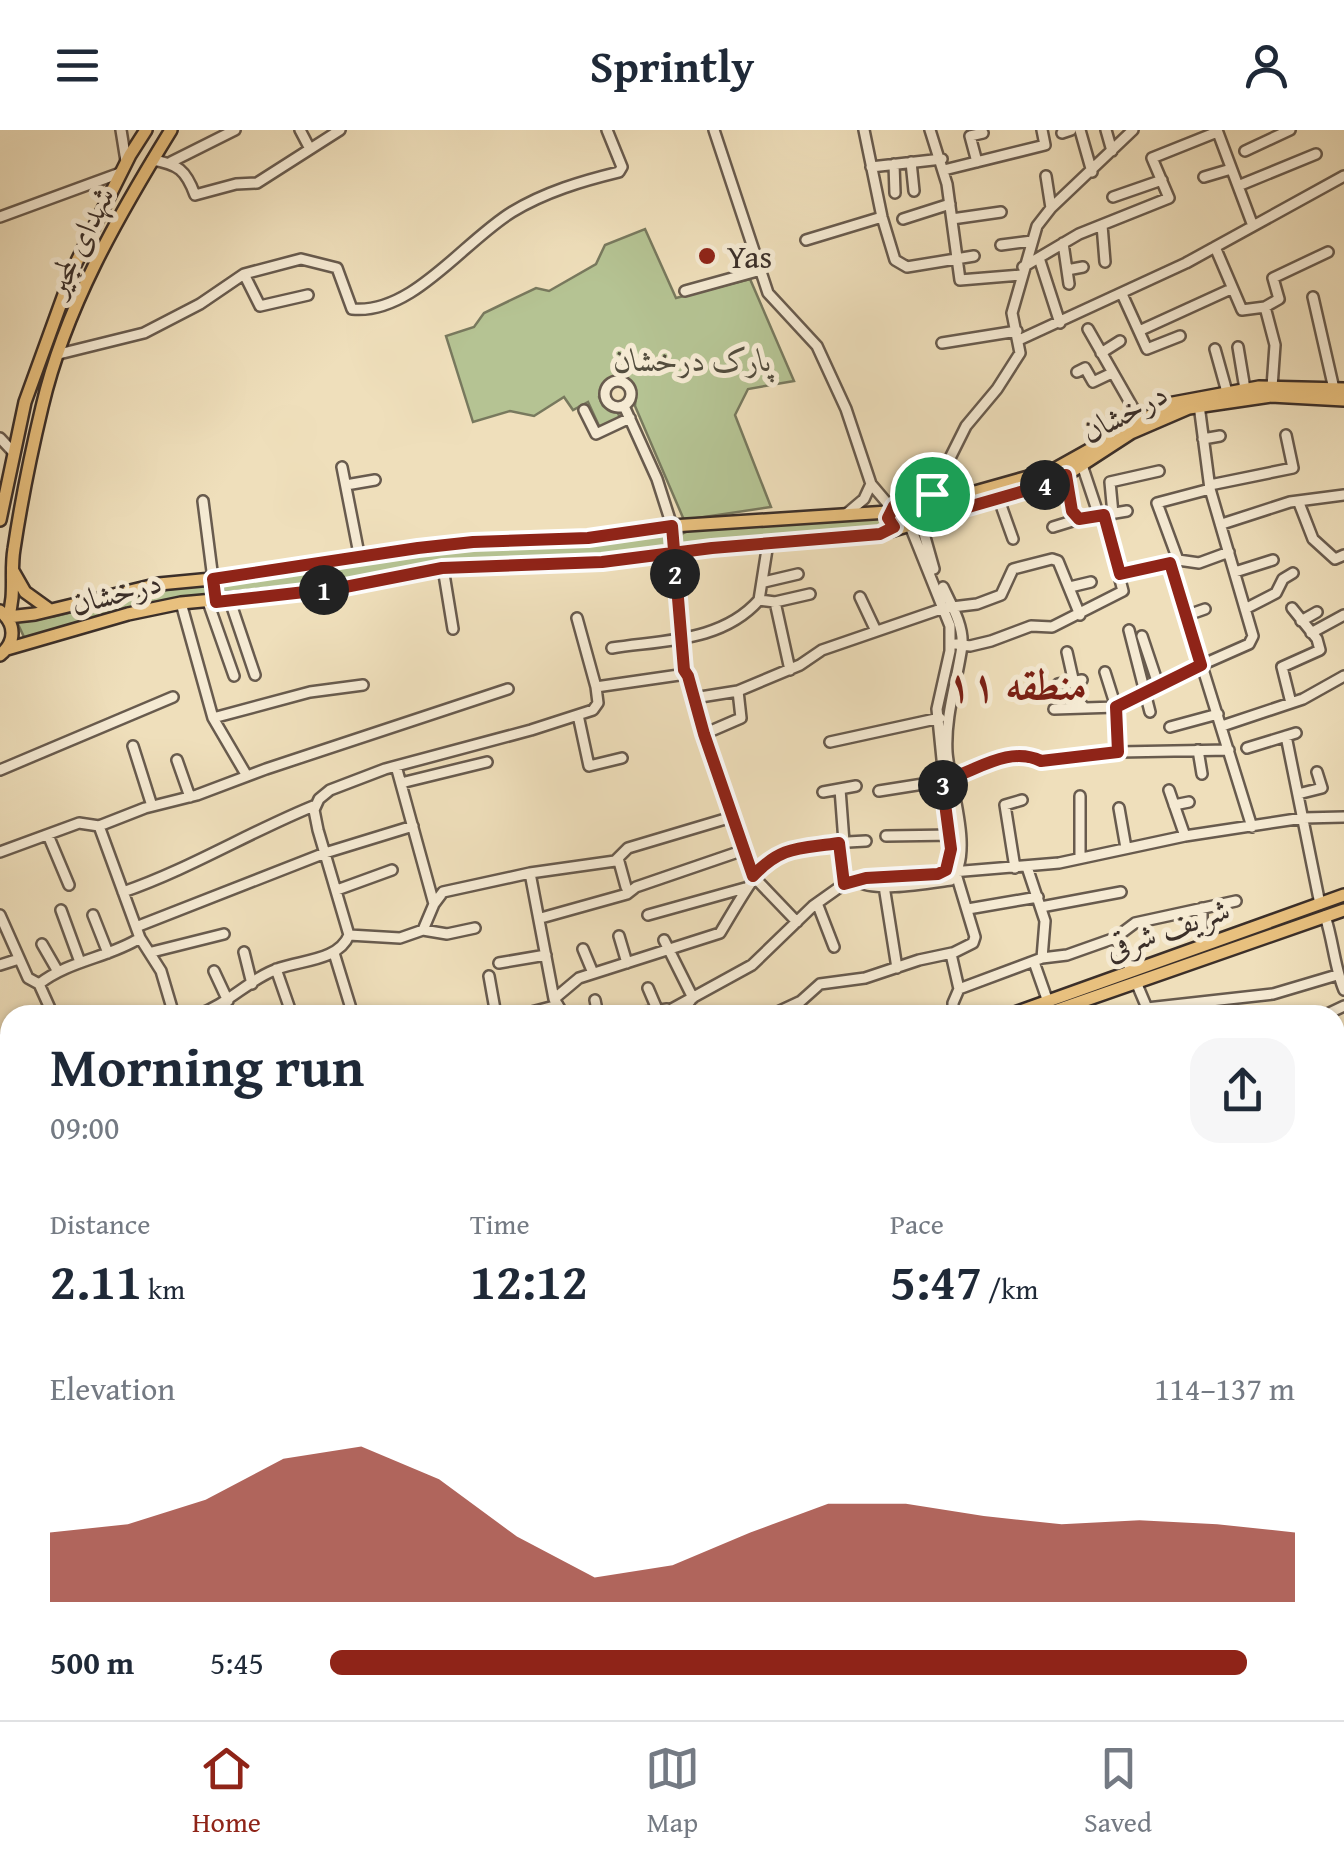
<!DOCTYPE html>
<html lang="en">
<head>
<meta charset="utf-8">
<style>
	body { margin:0; font-family:"Gentium Book Plus",Amiri,serif; background:#f6f6f7; color:#1f2937; height:100vh; display:flex; flex-direction:column; font-size:38px; white-space:nowrap }
	* { box-sizing:border-box; margin:0 }
	p { font-size:32px; color:#747a83 }
	.icon { flex:none; width:55px; height:55px; fill:none; stroke:currentColor; stroke-width:2; stroke-linecap:round; stroke-linejoin:round }
	.map { position:relative; flex:1; overflow:hidden }
	.sheet { position:absolute; left:0px; top:875px; width:1345px; height:715px; display:flex; flex-direction:column; background:#fff; border-radius:30px 30px 0 0; box-shadow:0 2px 8px #0004 }
	.sheet>* { flex:none }
	.pin { position:absolute; display:grid; place-items:center; width:85px; height:85px; color:#fff; margin:-42px; border:5px solid #fff; border-radius:50%; box-shadow:0 2px 10px #0007 }
	.km { position:absolute; width:50px; height:50px; margin:-25px; border-radius:50%; background:#222; color:#fff; font-size:28px; line-height:50px; text-align:center }
	.round { display:grid; place-items:center; flex:none; width:105px; height:105px; border-radius:30px; background:#f6f6f7 }
	.summary { display:flex; align-items:center; justify-content:space-between; height:170px; padding:0 50px }
	h1 { font-size:55px; font-weight:800; line-height:75px }
	.figures { display:grid; grid-template-columns:repeat(3,1fr); gap:15px; height:170px; padding:10px 50px }
	.figures div { display:grid; align-content:center }
	.figures b { font-size:50px; font-weight:800 }
	.figures small { font-size:28px; font-weight:400 }
	.figures p { font-size:28px }
	.chart { height:280px; padding:20px 50px }
	.chart p { display:flex; justify-content:space-between }
	.chart svg { width:100%; height:180px; margin-top:10px; fill:#8f2418; opacity:.7 }
	ul { padding:0 50px; list-style:none; font-size:32px }
	li { display:grid; grid-template-columns:160px 120px 1fr; align-items:center; height:75px }
	li i { height:25px; border-radius:12px; background:#8f2418 }
	header { display:flex; justify-content:space-between; align-items:center; height:130px; padding:0 50px; background:#fff; font-size:45px; font-weight:800 }
	.tab-bar { display:flex; justify-content:space-around; align-items:center; height:140px; border-top:2px solid #e0e1e3; background:#fff; font-size:28px; color:#747a83 }
	.tab-bar a { display:grid; justify-items:center; gap:5px }
	.tab-bar .current { color:#8f2418 }
	.map>svg:first-child { display:block }
</style>
</head>
<body>
<header><svg class="icon" aria-label="menu" viewBox="0 0 24 24"><path d="M4 6h16M4 12h16M4 18h16"/></svg>Sprintly<svg class="icon" aria-label="person" viewBox="0 0 24 24"><circle cx="12" cy="8" r="4"/><path d="M4 21q1-7 8-7t8 7"/></svg></header>
<div class="map">
<svg width="1344" height="1590" viewBox="0 0 1344 1590">
	<rect width="100%" height="100%" fill="#efdfbb"/>
	<filter id="stains"><feTurbulence type="fractalNoise" baseFrequency=".002" numOctaves="4"/><feColorMatrix values="0 0 0 0 .2 0 0 0 0 .09 0 0 0 0 .02 0 0 0 .5 -.17"/></filter>
	<radialGradient id="worn" r=".72"><stop offset=".6" stop-color="#630" stop-opacity="0"/><stop offset="1" stop-color="#630" stop-opacity=".3"/></radialGradient>
	<path fill="#b5c393" stroke="#78795e" stroke-width="2.5" d="M645 99 676 168 750 149 794 251 748 259 735 285 771 377 684 390 635 276 636 263 628 249 617 247 602 255 599 267 603 276 617 282 621 289 600 298 588 272 573 280 564 267 534 286 510 281 473 292 446 206 474 197 484 183 536 158 549 161 596 134 605 115Z
		M881 386 885 397 875 399 682 416 678 410 682 404 690 400Z
		M664 403 669 406V416L664 420 592 428 451 431 347 450 225 467 222 454 455 418 611 410Z
		M209 455V469L117 481 35 508 24 507 17 492C29 488 43 489 56 486 108 474 155 458 209 455Z"/>
	<g fill="none" stroke-linecap="round" stroke-linejoin="round">
		<defs>
			<path id="minor" d="M121 0 126 31
				M300 0 310 19
				M714 0 768 163 817 216 846 279 871 354 888 374 894 377
				M864 0 882 87 895 130 907 137 974 126
				M930 0 947 54 960 150 1021 145
				M1080 0 1092 42
				M1106 0 1112 21
				M1217 0 1253 96
				M1062 3 1071 0
				M1245 21 1290 0
				M152 30C178 34 186 40 195 65L236 54 257 53 340 0
				M171 32 235 0
				M911 32 914 61
				M977 32 970 6 983 3
				M894 34 895 63
				M871 37 942 29
				M944 40 1045 15 1042 0
				M1046 46 1051 78
				M1204 47 1231 39
				M1238 56 1316 24
				M1113 67 1162 50
				M0 87 120 43
				M903 89 950 74
				M952 89 1001 82
				M1102 95 1105 132
				M806 110 882 87
				M1063 113 1069 154
				M1001 115 1032 111
				M1215 117 1242 180 1265 177 1279 169 1273 148 1328 122
				M1039 128 1060 193
				M1023 137 1079 104 1169 68 1152 28 1217 2
				M1067 140 1083 137
				M244 144 260 176 308 165
				M685 161 761 140
				M1122 164 1147 219 1180 206
				M1313 167 1334 259
				M1265 177 1275 215 1272 257
				M1088 199 1140 290
				M1139 201 1231 159
				M1019 210 1186 133 1344 46
				M942 213 1017 201
				M1238 217 1245 259
				M1215 219 1227 262
				M1101 223 1120 211
				M59 224 144 203 200 174 244 144 301 129 337 138 352 179C412 185 463 112 512 82 545 62 582 51 619 42L622 37 607 0
				M1077 242 1085 238 1093 252 1112 243
				M605 264a13 13 0 1 1 26 0a13 13 0 1 1-26 0Z
				M624 276 657 349 672 396 684 540 688 546 701 596 751 744 797 792
				M584 280 596 304 630 288
				M0 308 14 323
				M1203 309 1220 306
				M1082 335 1099 386
				M342 337 360 429
				M1066 345 1072 381 1079 389 1127 381
				M346 355 375 350
				M1210 355 1293 338 1286 305
				M932 364 966 296 997 259 1020 223 1012 183 1037 96 1051 78 1133 0
				M998 367 1013 409
				M203 371 213 449
				M1299 373 1313 409 1335 429 1344 425
				M1113 384 1110 352 1159 341
				M845 385 864 369 871 354
				M927 390 923 400 934 439
				M1222 394 1290 372 1344 365
				M1053 397 1079 389
				M1178 430 1157 373 1210 359
				M1170 433 1252 697
				M443 438 453 499
				M1235 442 1273 430
				M1120 444 1178 430 1199 433 1229 422
				M764 452 798 444
				M1070 457 1091 452
				M860 467 876 501
				M759 470 775 472 810 464
				M230 471 255 545
				M208 472 234 546
				M775 472 790 540
				M181 473 213 588 247 646
				M1245 479 1276 463 1283 449 1293 443
				M1185 486 1205 479
				M577 488 596 557
				M1301 491 1317 482
				M1129 500 1150 582
				M1311 503 1344 485
				M1142 506 1158 554
				M956 514 970 516 991 511 1031 496 1052 497 1123 461 1103 385
				M612 518C663 510 722 512 759 470L768 413
				M1067 522 1078 571 1083 576
				M1105 542 1116 577 1119 622
				M1058 554 1082 550
				M694 568 738 561 800 535 822 520 944 478 977 474 1001 465 1013 439 1052 429 1058 431 1080 485
				M1291 573 1282 537 1320 520 1317 509 1292 478
				M1054 579 1116 577 1147 559 1249 514 1253 506 1210 359 1199 275
				M578 585 589 636 622 628
				M213 588 310 562 363 555
				M1222 596 1303 569 1344 546
				M1170 597 1218 584
				M704 604 741 588 738 561
				M1286 606 1320 774
				M830 612 940 588
				M133 616 152 676
				M1247 618 1296 603
				M1198 620 1202 644
				M177 630 190 667
				M396 636 434 774
				M0 640 173 567
				M401 653 487 632
				M840 659 844 712
				M1169 660 1185 706
				M879 661 942 651 1007 626 1020 625 1041 631 1119 622 1229 620
				M823 662 856 656
				M1298 664 1322 658 1317 642
				M1174 675 1189 672
				M1119 678 1126 718
				M99 696 140 808 161 841 174 885
				M48 705 69 755
				M886 706 954 705
				M839 713 844 754
				M0 722 79 693 99 696 145 678 197 665 266 639 508 559
				M618 728 626 757
				M1080 728V666
				M1015 738 1005 675 1022 670
				M952 742 1059 733 1185 706 1303 688 1344 687
				M530 743 615 731 628 718 732 687
				M857 751C875 763 928 753 951 750 975 724 949 654 947 622 945 585 957 552 962 516 964 496 951 474 943 457
				M884 756 897 838
				M337 760 392 740
				M123 762C190 739 251 701 316 675
				M817 773 834 817
				M1041 777 1121 762
				M1202 778V815
				M968 779 1038 767
				M61 780 80 832
				M0 785 28 848 39 854
				M93 785 108 823
				M648 785 745 758
				M1325 786C1333 810 1335 839 1344 860
				M541 788 627 764 636 757 744 720
				M136 797 325 723 413 696
				M423 800 434 774 443 762 530 743 554 869 564 885
				M349 805 318 700 314 680 319 669 330 660 385 639 531 600 593 580 598 573 596 557 679 545 684 540
				M619 806 627 833
				M1115 808 1131 840
				M664 810 693 868
				M42 814 57 840
				M583 819 593 843
				M152 822 224 804
				M244 822 252 854
				M334 823 353 885
				M1042 828 1067 825 1115 808 1135 793 1236 771
				M1034 832 1047 869
				M499 833 546 825
				M0 835 19 829
				M276 839 292 885
				M214 841 228 871
				M489 846 496 885
				M1136 852 1147 878 1273 864 1337 845
				M39 854C70 830 108 828 140 808
				M39 854 53 885
				M648 858 657 879
				M959 859 1042 828 1045 791 1027 737
				M554 869 579 848 720 803C769 721 767 716 866 711
				M595 870 598 885
				M841 882 854 885
				M197 885C229 874 250 848 280 838 303 830 339 830 349 805L400 808 423 800 447 804 475 798
				M520 885 558 875
				M623 885 667 879
				M661 885 752 835 813 776 844 754 866 748 939 744 946 740 951 719 937 579 950 521V496L910 396
				M679 885 691 870
				M771 885 801 871 820 854 865 848 919 830 952 823
				M927 885H929
				M953 885V873L959 859 951 824 973 813 975 807 956 744
				M1325 885 1344 876
				M0 911 10 907
				M1335 976 1344 972
				M1341 1009 1344 1016
				M0 1039 10 1036
				M1335 1073 1344 1069
				M1335 1087 1340 1098
				M0 1091 10 1088
				M0 1125 10 1145
				M1335 1159 1344 1156
				M0 1177 10 1174
				M1335 1224 1343 1244
				M0 1237 10 1293
				M1335 1287 1344 1284
				M10 1315 6 1330 10 1353
				M1335 1331 1344 1328
				M1335 1411 1344 1405
				M0 1440 10 1435
				M0 1514 10 1508
				M321 1580 327 1590
				M414 1580 419 1590
				M495 1580 499 1590
				M596 1580 597 1590
				M667 1580 673 1590
				M909 1580 912 1590
				M933 1580 934 1590
				M1124 1580 1126 1590
				M844 1585 846 1590
				M83 1590 101 1580
				M377 1590 390 1580
				M538 1590 556 1580
				M616 1590 627 1580
				M726 1590 762 1580
				M879 1590 892 1580
				M1037 1590 1053 1586
				M1228 1590 1293 1580"/>
			<path id="major" d="M888 382 894 377 926 365 975 362 1053 340 1173 273 1259 257 1344 259
				M0 390 25 272 74 137 130 25 146 0
				M13 441 25 462 50 480
				M0 481C16 494 16 512 0 525
				M8 487 35 484 159 454 233 447 417 418 473 412 588 407 672 396 888 382
				M8 487C16 465 10 442 14 419 21 372 31 323 42 277 65 178 118 86 171 0
				M7 519 128 484 181 473 340 458 443 438 602 432 712 418 880 404 1045 355 1071 342 1131 303 1189 278 1271 266 1344 270
				M1009 885 1344 765
				M1043 885 1344 780
				M223 1590 232 1580
				M246 1590 256 1580"/>
		</defs>
		<use href="#minor" stroke="#685b4e" stroke-width="14"/>
		<use href="#major" stroke="#3b2f29" stroke-width="16"/>
		<use href="#minor" stroke="#f5ead3" stroke-width="9"/>
		<use href="#major" stroke="#e8c07e" stroke-width="11"/>
	</g>
	<g fill="none" stroke-linecap="round" stroke-linejoin="round">
		<defs>
			<path id="route" d="M932 364 894 376 888 388 894 397 880 404 712 418 602 432 442 438 340 458 216 472 213 449 418 418 473 412 588 408 672 396 684 540 688 546 704 604 753 746C782 715 800 719 839 713L844 754 866 748 938 744 946 740 951 719 942 651C975 642 1008 615 1041 631L1118 622 1116 577 1201 535 1170 433 1120 444 1104 385 1079 389 1072 381 1066 345 1045 355 937 386 943 380 938 366 932 364"/>
		</defs>
		<use href="#route" stroke="#fff" stroke-width="20"/>
		<use href="#route" stroke="#8f2418" stroke-width="12"/>
	</g>
	<circle fill="#8f2418" stroke="#f5ead3" stroke-width="4" cx="707" cy="126" r="10"/>
	<g text-anchor="middle" dominant-baseline="central" stroke-width="10" stroke-linejoin="round" paint-order="stroke">
		<g font-size="32" fill="#3b2f29" stroke="#f5ead3">
			<text transform="translate(79 111) rotate(-64)">شهدای لمجیر</text>
			<text transform="translate(1124 282) rotate(-28)">درخشان</text>
			<text transform="translate(116 462) rotate(-15)">درخشان</text>
			<text transform="translate(1167 798) rotate(-19)">شریف شرقی</text>
		</g>
		<g font-size="32" fill="#3b2f29" stroke="#f5ead3" text-anchor="start">
			<text x="727" y="126">Yas</text>
		</g>
		<g font-size="32" font-style="italic" fill="#534d3e" stroke="#f5ead3">
			<text x="693" y="229">پارک درخشان</text>
		</g>
		<g font-size="42" font-weight="bold" fill="#7a1f14" stroke="#f5ead3">
			<text x="1017" y="553">منطقه ۱۱</text>
		</g>
	</g>
	<rect width="100%" height="100%" filter="url(#stains)"/>
	<rect width="100%" height="100%" fill="url(#worn)"/>
</svg>
<div class="pin" style="left:932px;top:364px;background:#1e9e55"><svg class="icon" aria-label="arrive" viewBox="0 0 24 24"><path d="M6 21V4h12l-3 4 3 4H6"/></svg></div>
<b class="km" style="left:324px;top:460px">1</b>
<b class="km" style="left:675px;top:444px">2</b>
<b class="km" style="left:943px;top:655px">3</b>
<b class="km" style="left:1045px;top:355px">4</b>
<section class="sheet">
<div class="summary"><div><h1>Morning run</h1><p>09:00</p></div><a class="round"><svg class="icon" aria-label="share" viewBox="0 0 24 24"><path d="M12 15V3M7 8l5-5 5 5M5 13v7h14v-7"/></svg></a></div>
<div class="figures">
<div><p>Distance</p><b>2.11<small> km</small></b></div>
<div><p>Time</p><b>12:12</b></div>
<div><p>Pace</p><b>5:47<small> /km</small></b></div>
</div>
<div class="chart"><p><span>Elevation</span>114–137 m</p>
<svg viewBox="0 0 160 44" preserveAspectRatio="none"><path d="M0 44V27L10 25L20 19L30 9L40 6L50 14L60 28L70 38L80 35L90 27L100 20L110 20L120 23L130 25L140 24L150 25L160 27V44z"/></svg>
</div>
<ul>
<li><b>500 m</b>5:45<i style="width:95%"></i></li>
</ul>
</section>
</div>
<nav class="tab-bar">
<a class="current"><svg class="icon" aria-label="home" viewBox="0 0 24 24"><path d="M3 11l9-7 9 7M6 9v11h12V9"/></svg>Home</a>
<a><svg class="icon" aria-label="map" viewBox="0 0 24 24"><path d="M3 6l6-2 6 2 6-2v14l-6 2-6-2-6 2zM9 4v14M15 6v14"/></svg>Map</a>
<a><svg class="icon" aria-label="saved" viewBox="0 0 24 24"><path d="M7 4h10v16l-5-4-5 4z"/></svg>Saved</a>
</nav>
</body>
</html>
